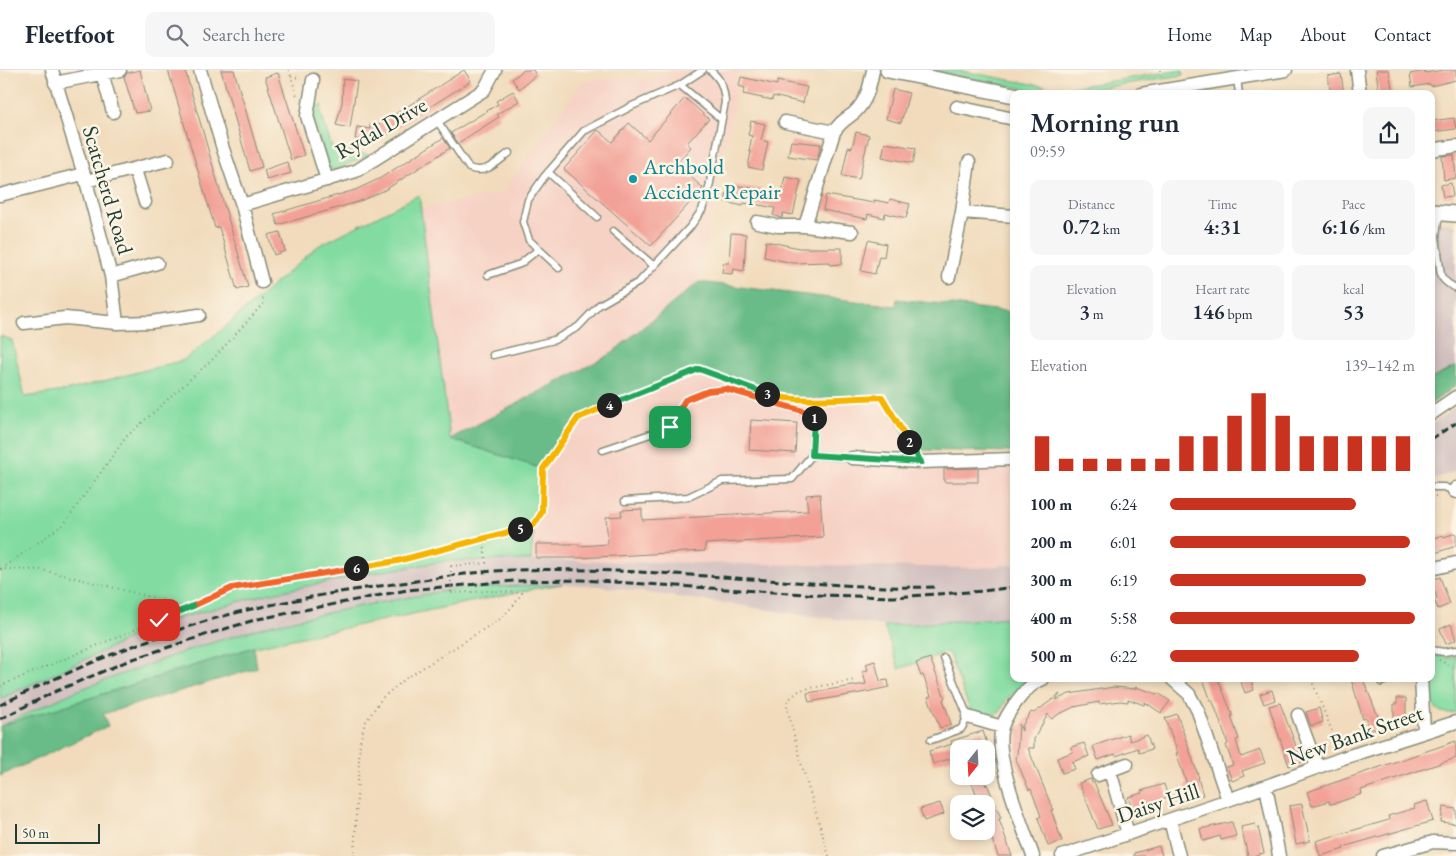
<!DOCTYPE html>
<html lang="en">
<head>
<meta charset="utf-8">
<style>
	body { margin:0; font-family:"EB Garamond",serif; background:#f6f6f7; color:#1f2937; height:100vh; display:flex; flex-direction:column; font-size:19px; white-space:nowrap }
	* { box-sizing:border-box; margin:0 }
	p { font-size:16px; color:#747a83 }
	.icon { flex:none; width:28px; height:28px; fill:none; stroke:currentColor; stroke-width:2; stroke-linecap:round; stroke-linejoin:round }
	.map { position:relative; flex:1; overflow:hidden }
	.drawer { position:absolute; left:1010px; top:20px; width:425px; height:592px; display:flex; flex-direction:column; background:#fff; border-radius:10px; box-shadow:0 2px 8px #0003 }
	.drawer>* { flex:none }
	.needle { width:32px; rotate:198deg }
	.controls { position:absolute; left:950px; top:670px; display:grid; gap:10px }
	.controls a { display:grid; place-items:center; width:45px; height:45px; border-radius:10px; background:#fff; box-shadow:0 2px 8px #0003; font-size:25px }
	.scale { position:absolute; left:15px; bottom:12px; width:85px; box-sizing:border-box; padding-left:5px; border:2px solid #1f3d34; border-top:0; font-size:14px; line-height:18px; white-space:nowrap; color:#1f3d34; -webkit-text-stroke:4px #fcf5e5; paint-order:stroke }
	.pin { position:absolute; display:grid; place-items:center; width:42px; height:42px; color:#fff; margin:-21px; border-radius:10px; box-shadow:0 2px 8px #0006 }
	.km { position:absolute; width:25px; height:25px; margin:-12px; border-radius:50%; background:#222; color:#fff; font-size:14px; line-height:25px; text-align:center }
	.round { display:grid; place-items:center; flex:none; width:52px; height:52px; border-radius:10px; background:#f6f6f7 }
	.overview { display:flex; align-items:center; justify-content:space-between; height:85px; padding:0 20px }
	h1 { font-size:28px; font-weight:600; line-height:38px }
	.stats { display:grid; grid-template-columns:repeat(3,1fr); gap:8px; height:85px; padding:5px 20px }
	.stats div { display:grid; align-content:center; border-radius:10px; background:#f6f6f7; text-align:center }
	.stats b { font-size:21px; font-weight:600 }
	.stats small { font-size:14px; font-weight:400 }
	.stats p { font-size:14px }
	.chart { height:140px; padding:10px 20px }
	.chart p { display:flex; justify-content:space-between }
	.chart svg { width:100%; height:90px; margin-top:5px; stroke:#c8321e; stroke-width:6 }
	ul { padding:0 20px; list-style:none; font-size:16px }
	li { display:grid; grid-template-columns:80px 60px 1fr; align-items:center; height:38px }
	li i { height:12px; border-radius:6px; background:#c8321e }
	header { display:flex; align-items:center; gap:30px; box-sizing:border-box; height:70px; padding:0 25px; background:#fff; border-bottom:1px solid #e0e1e3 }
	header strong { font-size:24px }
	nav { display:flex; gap:28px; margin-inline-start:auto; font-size:18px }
	.search { width:350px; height:45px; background:#f6f6f7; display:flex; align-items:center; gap:12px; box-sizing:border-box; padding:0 18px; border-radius:10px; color:#747a83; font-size:19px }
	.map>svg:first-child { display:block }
</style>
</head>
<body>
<header>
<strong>Fleetfoot</strong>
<div class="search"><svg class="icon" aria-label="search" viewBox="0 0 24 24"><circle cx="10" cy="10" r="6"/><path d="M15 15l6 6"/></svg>Search here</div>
<nav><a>Home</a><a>Map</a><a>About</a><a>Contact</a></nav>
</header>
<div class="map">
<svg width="1456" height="786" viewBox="0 0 1456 786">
	<rect width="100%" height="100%" fill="#fcf5e5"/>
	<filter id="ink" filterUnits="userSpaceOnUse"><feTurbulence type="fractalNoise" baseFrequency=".02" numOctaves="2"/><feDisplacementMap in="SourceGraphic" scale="10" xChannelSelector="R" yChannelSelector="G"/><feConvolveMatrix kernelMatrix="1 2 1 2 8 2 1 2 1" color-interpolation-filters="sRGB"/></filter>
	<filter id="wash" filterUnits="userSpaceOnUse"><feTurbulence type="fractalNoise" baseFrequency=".0096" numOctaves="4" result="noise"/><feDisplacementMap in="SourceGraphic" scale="20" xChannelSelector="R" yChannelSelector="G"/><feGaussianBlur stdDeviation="1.12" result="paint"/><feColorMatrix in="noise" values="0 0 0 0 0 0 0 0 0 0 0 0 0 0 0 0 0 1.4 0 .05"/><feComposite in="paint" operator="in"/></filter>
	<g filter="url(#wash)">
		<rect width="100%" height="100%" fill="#f1dbbc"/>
		<path fill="#f6d2c5" d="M670 0H740L699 212 609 285 450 369 420 139 502 123 583 11 667 6Z
			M699 299 779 328 799 329 882 327 914 380 915 397 1014 396V494L980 498 531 490 534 455 542 442 543 399 578 348Z"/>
		<path fill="#d1bfbf" d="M1431 150 1456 155V296L1431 309Z
			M1456 337V401L1431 410V355Z
			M531 490 980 498 1014 494V547L884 556 599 516 562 514 455 519 361 536 270 555 188 580 76 621 0 655V629L165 552 267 524 372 503 447 491Z"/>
		<path fill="#82dca1" stroke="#508c6a" d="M927 0H955L1060 19 1182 0 1183 5 1060 24 1047 23Z
			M322 35 321 43 332 78 370 85 336 99H329L312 44 314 37Z
			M419 125 450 369 543 399 542 442 534 455 531 490 447 491 372 503 267 524 165 552 0 629V266L12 270 25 327 69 320 184 290 224 258 318 176Z
			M562 514 533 519 254 577 0 656 76 621 188 580 270 555 361 536 455 519Z
			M1014 547V609H1031L1007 629 1000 642 995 645 991 646 970 640 948 582 899 599 884 556Z
			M1434 585 1448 588 1456 586V642C1434 648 1426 628 1429 609H1431V597Z"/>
		<path fill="#69bc87" stroke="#447c5e" d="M699 212 896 236 897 229 1014 242V382L914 380 882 327 799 329 779 328 699 299 578 348 543 399 450 369 609 285Z
			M1456 296V315L1431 334V309Z
			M254 577 257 598 103 644 108 656 0 706V656Z"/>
		<g id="blocks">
			<path fill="#f3a096" d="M140 0 150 41 135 43 124 7 127 3Z
				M168 0H185L248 217 237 220 219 157 215 158Z
				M221 0H234L262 97 250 101Z
				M464 0 471 11 379 69H376L375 72 355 69 357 57 370 59V55L377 56Z
				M524 0H533L536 5 519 19 512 9Z
				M1376 0H1389L1393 24H1379Z
				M1444 0H1456V10L1431 16 1430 14 1412 17 1410 4 1425 1V3Z
				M278 3 304 85 291 90 265 7Z
				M1341 4 1344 24H1331L1328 6Z
				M741 7 777 15V11L807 17 803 33 773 26 772 30 743 24 745 18 739 16Z
				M343 9 357 11 350 58 336 55 342 33Z
				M893 19 909 23 901 53 886 49Z
				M513 21 519 31 497 44 499 47 458 73 451 63 498 34 496 31Z
				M685 28 709 49 687 73 691 77 676 94 703 118 651 176 564 99 598 60 612 72 629 53 648 70Z
				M1454 48 1456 59 1431 62V51Z
				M751 51 765 54 761 70 768 72 762 100 748 97 751 82 749 81 752 66 748 65Z
				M856 62 869 65 859 109 842 106 848 77 852 78Z
				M443 68 450 78 385 120 358 132 278 155 274 144 355 120 379 109Z
				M791 71 821 74 817 90 788 86Z
				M885 73 916 78 913 93 882 87Z
				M1454 85 1456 108 1444 110 1442 86Z
				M287 92 291 103 267 110 264 100Z
				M785 107 801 110 793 145 783 143 782 148 773 145 775 138 754 134V135L744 133 743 136 725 132 728 117 733 118V115L764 120 763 123 781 127Z
				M1451 113 1453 126 1443 127 1441 115Z
				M826 125 874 133V130L889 133 890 129 910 134 906 148 885 143 884 148 868 144 867 149 823 140Z
				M280 162 285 181 274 185 268 165Z
				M731 163 746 164 744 201 733 199 732 204 722 203 723 193H729Z
				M868 170 886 174 884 187 879 186 875 204 861 201Z
				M766 171 799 178H842V194L830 195V192L793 193 764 187Z
				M751 350 797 353 795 383 749 380Z
				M978 398V412H944V399Z
				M820 424 823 467 705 474V481L579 488H536V474H579V476L608 474 606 447 622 446 621 440 642 439V450L808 441 806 425Z
				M1456 463V476L1435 483 1431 469 1443 465 1444 467Z
				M1440 507 1450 534 1438 539 1434 530 1437 529 1431 510Z
				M1451 554 1456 570 1446 574 1440 559Z
				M930 588 945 628 943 629 951 654 940 658 928 627 931 626 923 605 921 606 916 593Z
				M875 591 880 611 888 610 889 617 866 622 809 632 807 623 866 614 863 601 868 600 866 594Z
				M1203 609H1218L1233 646H1231L1239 669 1236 670 1241 687 1260 680 1265 693 1242 701 1244 706 1232 711 1227 697 1233 695 1226 675 1228 674 1215 637 1212 630 1211 631Z
				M1240 609H1251L1254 620 1245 623Z
				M1351 609H1363L1383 659H1367V648L1363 649Z
				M1114 617 1135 619 1136 617 1157 624 1158 623 1170 631 1161 643 1145 632 1144 635 1128 629V632L1120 631 1099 634V632L1074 637 1059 644 1052 649 1048 644 1034 669V678H1028L1053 740H1051L1062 771 1048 776 1038 748 1041 746 1031 719 1029 720 1015 687 1017 686 1019 654 1022 661V656L1031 642 1034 643 1060 624 1056 630 1069 624Z
				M1272 620 1275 630 1264 634 1260 624Z
				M1397 628H1406V651H1394V634H1397Z
				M1280 633 1302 692 1289 696 1269 636Z
				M1319 638 1323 652 1311 656 1306 642Z
				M1177 644 1199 708H1198L1203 725 1189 729 1185 715 1187 714 1176 683H1178L1165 648Z
				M983 661 987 674 973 679H959V684L956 685V687L933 694 929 681 952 674 951 671Z
				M1128 664 1130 671 1147 665 1152 679 1139 683 1138 678 1116 686 1115 684 1098 690 1093 676Z
				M1456 671V688L1361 720 1362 724 1336 733 1330 734 1329 731 1312 736 1307 722Z
				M1084 673 1089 686 1072 692 1075 699 1062 703 1057 688 1073 682 1071 677Z
				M969 706H983L986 716 987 714 1001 748 999 749 1012 786H998L988 758H986V734H966L978 728Z
				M1091 709 1092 713 1094 712 1112 755 1098 759 1079 713Z
				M1164 714 1168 727 1132 739 1128 727 1142 723 1141 721Z
				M1427 731 1433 751 1343 777 1344 779 1320 786 1316 771 1389 750 1388 746 1415 738 1414 735Z
				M940 733 944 744 924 751 920 739Z
				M1302 734 1310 771 1296 774 1289 736Z
				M1443 737 1456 739V754L1441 752Z
				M1232 752 1236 766 1221 770 1220 766 1203 771 1200 759Z
				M1255 754 1256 758 1258 757 1264 783 1259 784V786H1248L1241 757Z
				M1159 776 1162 786H1134V783Z"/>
		</g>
	</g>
	<g filter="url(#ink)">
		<use href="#blocks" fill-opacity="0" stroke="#888c78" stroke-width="1"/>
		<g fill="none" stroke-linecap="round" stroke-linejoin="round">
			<defs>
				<path id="service" d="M1237 8 1239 24
					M680 15 721 49
					M436 49 469 98C485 105 496 93 509 83
					M548 102 597 147
					M1439 143 1436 166 1441 206C1445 212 1449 215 1456 218
					M613 161 654 196
					M559 198 529 170 523 152 528 130 544 107 584 61 632 36 680 15 703 0
					M488 205 520 194 539 179
					M493 285 554 270 578 257 599 235 639 212 690 157 702 140 709 118 725 32C724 18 721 9 710 0
					M603 380 671 357 685 330 707 321 726 319 814 344 812 385
					M1431 417H1444L1454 421
					M625 431 688 427 722 411 792 409 812 385 852 388
					M1431 580 1444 582 1456 580
					M1381 612 1391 609
					M931 670 961 659 968 647 944 588"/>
				<path id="minor" d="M52 0 86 111 111 206 117 253
					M200 0 223 79 242 135 262 212
					M1357 0 1360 24
					M102 3 113 42
					M313 10 307 46 327 110
					M55 13 120 0
					M1141 24 1286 0
					M957 37 1014 49
					M785 52 834 62
					M1431 80 1456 76
					M135 100 145 132
					M86 111 168 90
					M0 125 83 104
					M242 135 356 101 484 20 495 0
					M962 142 969 92
					M757 152 778 156H805L834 62C839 53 846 49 854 43 867 31 870 16 873 0
					M805 156 852 162
					M111 206 157 193
					M949 207 962 142 1014 146
					M24 253 65 248 117 253 151 252 199 245
					M1431 344 1456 327
					M852 388 921 392 1014 389
					M1456 418 1454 421 1456 422
					M1431 499 1456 493
					M1172 609 1189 624 1198 641 1228 730
					M1421 609 1424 661
					M1298 645 1317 697
					M968 647 1002 657
					M1110 701 1128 764
					M1098 705 1127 694
					M1266 716 1279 786
					M1170 750 1179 786
					M1033 786C1023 756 993 686 1002 657 1005 648 1011 639 1017 631 1023 623 1033 612 1043 609
					M1062 786 1228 730 1343 688 1456 652
					M1383 786 1433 772 1456 773"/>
				<path id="tertiary" d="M888 0 1014 25
					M1431 142 1456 144"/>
			</defs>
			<use href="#service" stroke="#888c78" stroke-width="9"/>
			<use href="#minor" stroke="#888c78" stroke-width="15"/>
			<use href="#tertiary" stroke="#888c78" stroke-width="18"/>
			<path stroke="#888c78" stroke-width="2" stroke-dasharray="1 4" stroke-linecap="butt" d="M289 0 297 26
				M1160 0 1161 8
				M291 7 301 8
				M795 329 882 327 913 379
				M1431 430 1438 425
				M451 496 486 493 484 468
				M0 499 43 500 159 529 187 538 232 518 397 491 534 455 542 442 543 399 578 348 699 299 729 310
				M1 499 64 454 126 367 213 289 263 234V225
				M1439 590 1456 599
				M1311 609 1338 676
				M0 616 187 538
				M354 786 360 672 365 653 382 628 405 609 500 549 513 536 522 523 488 521 451 523
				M829 786 801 693 787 637 788 630 800 620 855 610"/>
			<use href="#service" stroke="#fff" stroke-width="6"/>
			<use href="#minor" stroke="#fff" stroke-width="12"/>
			<use href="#tertiary" stroke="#fff" stroke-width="15"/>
			<path stroke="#1f3d34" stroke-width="3" stroke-dasharray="8 4" stroke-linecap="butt" d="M1431 369 1456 353
				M0 635C79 596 161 561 247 540 301 528 355 519 409 512 444 507 479 501 514 500 587 498 663 503 736 508 804 512 870 519 938 517
				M0 649 54 622 130 590 208 564 258 549 407 520 514 511 583 510 819 525 893 527 983 521 1014 517"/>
			<path stroke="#888c78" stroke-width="2" stroke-dasharray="1 4" stroke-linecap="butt" d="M451 496V523"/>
		</g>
	</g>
	<g fill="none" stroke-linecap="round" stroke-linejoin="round" filter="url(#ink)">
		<defs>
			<path id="split-1" d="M670 357 685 330 708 321 726 319 814 344V348"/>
			<path id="split-2" d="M814 348 812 385 921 392 909 372"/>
			<path id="split-3" d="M767 324C798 334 849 328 882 327L909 372"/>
			<path id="split-4" d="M609 335 699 299 767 324"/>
			<path id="split-5" d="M520 459 534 455 542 442 543 399 578 348 609 335"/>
			<path id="split-6" d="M356 498 397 491 520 459"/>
			<path id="split-7" d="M193 536 232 518 356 498"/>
			<path id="split-8" d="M159 550 193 536"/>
		</defs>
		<use href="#split-1" stroke="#fff" stroke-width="10"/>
		<use href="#split-2" stroke="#fff" stroke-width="10"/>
		<use href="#split-3" stroke="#fff" stroke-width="10"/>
		<use href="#split-4" stroke="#fff" stroke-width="10"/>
		<use href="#split-5" stroke="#fff" stroke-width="10"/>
		<use href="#split-6" stroke="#fff" stroke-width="10"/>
		<use href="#split-7" stroke="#fff" stroke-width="10"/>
		<use href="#split-8" stroke="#fff" stroke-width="10"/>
		<use href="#split-1" stroke="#f0652b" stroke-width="6"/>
		<use href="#split-2" stroke="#22a559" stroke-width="6"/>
		<use href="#split-3" stroke="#f5b400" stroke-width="6"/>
		<use href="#split-4" stroke="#22a559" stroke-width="6"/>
		<use href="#split-5" stroke="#f5b400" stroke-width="6"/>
		<use href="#split-6" stroke="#f5b400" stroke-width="6"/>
		<use href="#split-7" stroke="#f0652b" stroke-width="6"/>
		<use href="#split-8" stroke="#22a559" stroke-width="6"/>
	</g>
	<circle fill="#0f9aa8" stroke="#fcf5e5" stroke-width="2" cx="633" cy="109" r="5"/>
	<g text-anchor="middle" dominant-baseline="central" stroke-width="5" stroke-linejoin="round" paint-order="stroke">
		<g font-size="22" fill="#1f3d34" stroke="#fcf5e5">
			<text transform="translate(381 58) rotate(-30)">Rydal Drive</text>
			<text transform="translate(108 120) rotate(74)">Scatcherd Road</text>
			<text transform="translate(1355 665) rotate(-19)">New Bank Street</text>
			<text transform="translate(1158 733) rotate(-18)">Daisy Hill</text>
		</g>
		<g font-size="22" fill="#0d838f" stroke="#fcf5e5" text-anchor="start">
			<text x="643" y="96">Archbold<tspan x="643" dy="25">Accident Repair</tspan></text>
		</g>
	</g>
</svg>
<div class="controls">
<a><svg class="needle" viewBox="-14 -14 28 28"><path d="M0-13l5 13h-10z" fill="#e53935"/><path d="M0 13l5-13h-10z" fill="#747a83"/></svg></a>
<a><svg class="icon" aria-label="layers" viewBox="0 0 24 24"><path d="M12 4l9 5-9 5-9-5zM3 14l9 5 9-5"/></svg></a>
</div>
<div class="scale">50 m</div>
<div class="pin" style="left:670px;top:357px;background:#1e9e55"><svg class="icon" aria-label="arrive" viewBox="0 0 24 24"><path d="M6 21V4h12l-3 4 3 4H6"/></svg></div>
<div class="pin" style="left:159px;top:550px;background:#d93025"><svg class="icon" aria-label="check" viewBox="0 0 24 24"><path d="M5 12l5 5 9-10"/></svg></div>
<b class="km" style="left:814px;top:348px">1</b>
<b class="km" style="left:909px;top:372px">2</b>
<b class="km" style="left:767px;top:324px">3</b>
<b class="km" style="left:609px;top:335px">4</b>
<b class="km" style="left:520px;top:459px">5</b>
<b class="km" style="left:356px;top:498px">6</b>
<section class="drawer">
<div class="overview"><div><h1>Morning run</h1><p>09:59</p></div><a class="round"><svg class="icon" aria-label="share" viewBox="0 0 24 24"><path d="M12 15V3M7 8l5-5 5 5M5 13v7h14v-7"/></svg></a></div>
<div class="stats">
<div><p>Distance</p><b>0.72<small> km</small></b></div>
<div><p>Time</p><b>4:31</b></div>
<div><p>Pace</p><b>6:16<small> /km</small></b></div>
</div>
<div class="stats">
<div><p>Elevation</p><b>3<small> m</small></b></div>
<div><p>Heart rate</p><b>146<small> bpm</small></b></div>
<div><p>kcal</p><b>53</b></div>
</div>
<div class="chart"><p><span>Elevation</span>139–142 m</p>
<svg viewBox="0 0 160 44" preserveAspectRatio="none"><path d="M5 44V27M15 44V38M25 44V38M35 44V38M45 44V38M55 44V38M65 44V27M75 44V27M85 44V17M95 44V6M105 44V17M115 44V27M125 44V27M135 44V27M145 44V27M155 44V27"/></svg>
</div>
<ul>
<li><b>100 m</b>6:24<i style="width:76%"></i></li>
<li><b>200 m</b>6:01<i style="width:98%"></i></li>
<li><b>300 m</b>6:19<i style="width:80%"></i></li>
<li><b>400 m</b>5:58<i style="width:100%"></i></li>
<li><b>500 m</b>6:22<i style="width:77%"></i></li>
</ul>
</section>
</div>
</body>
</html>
